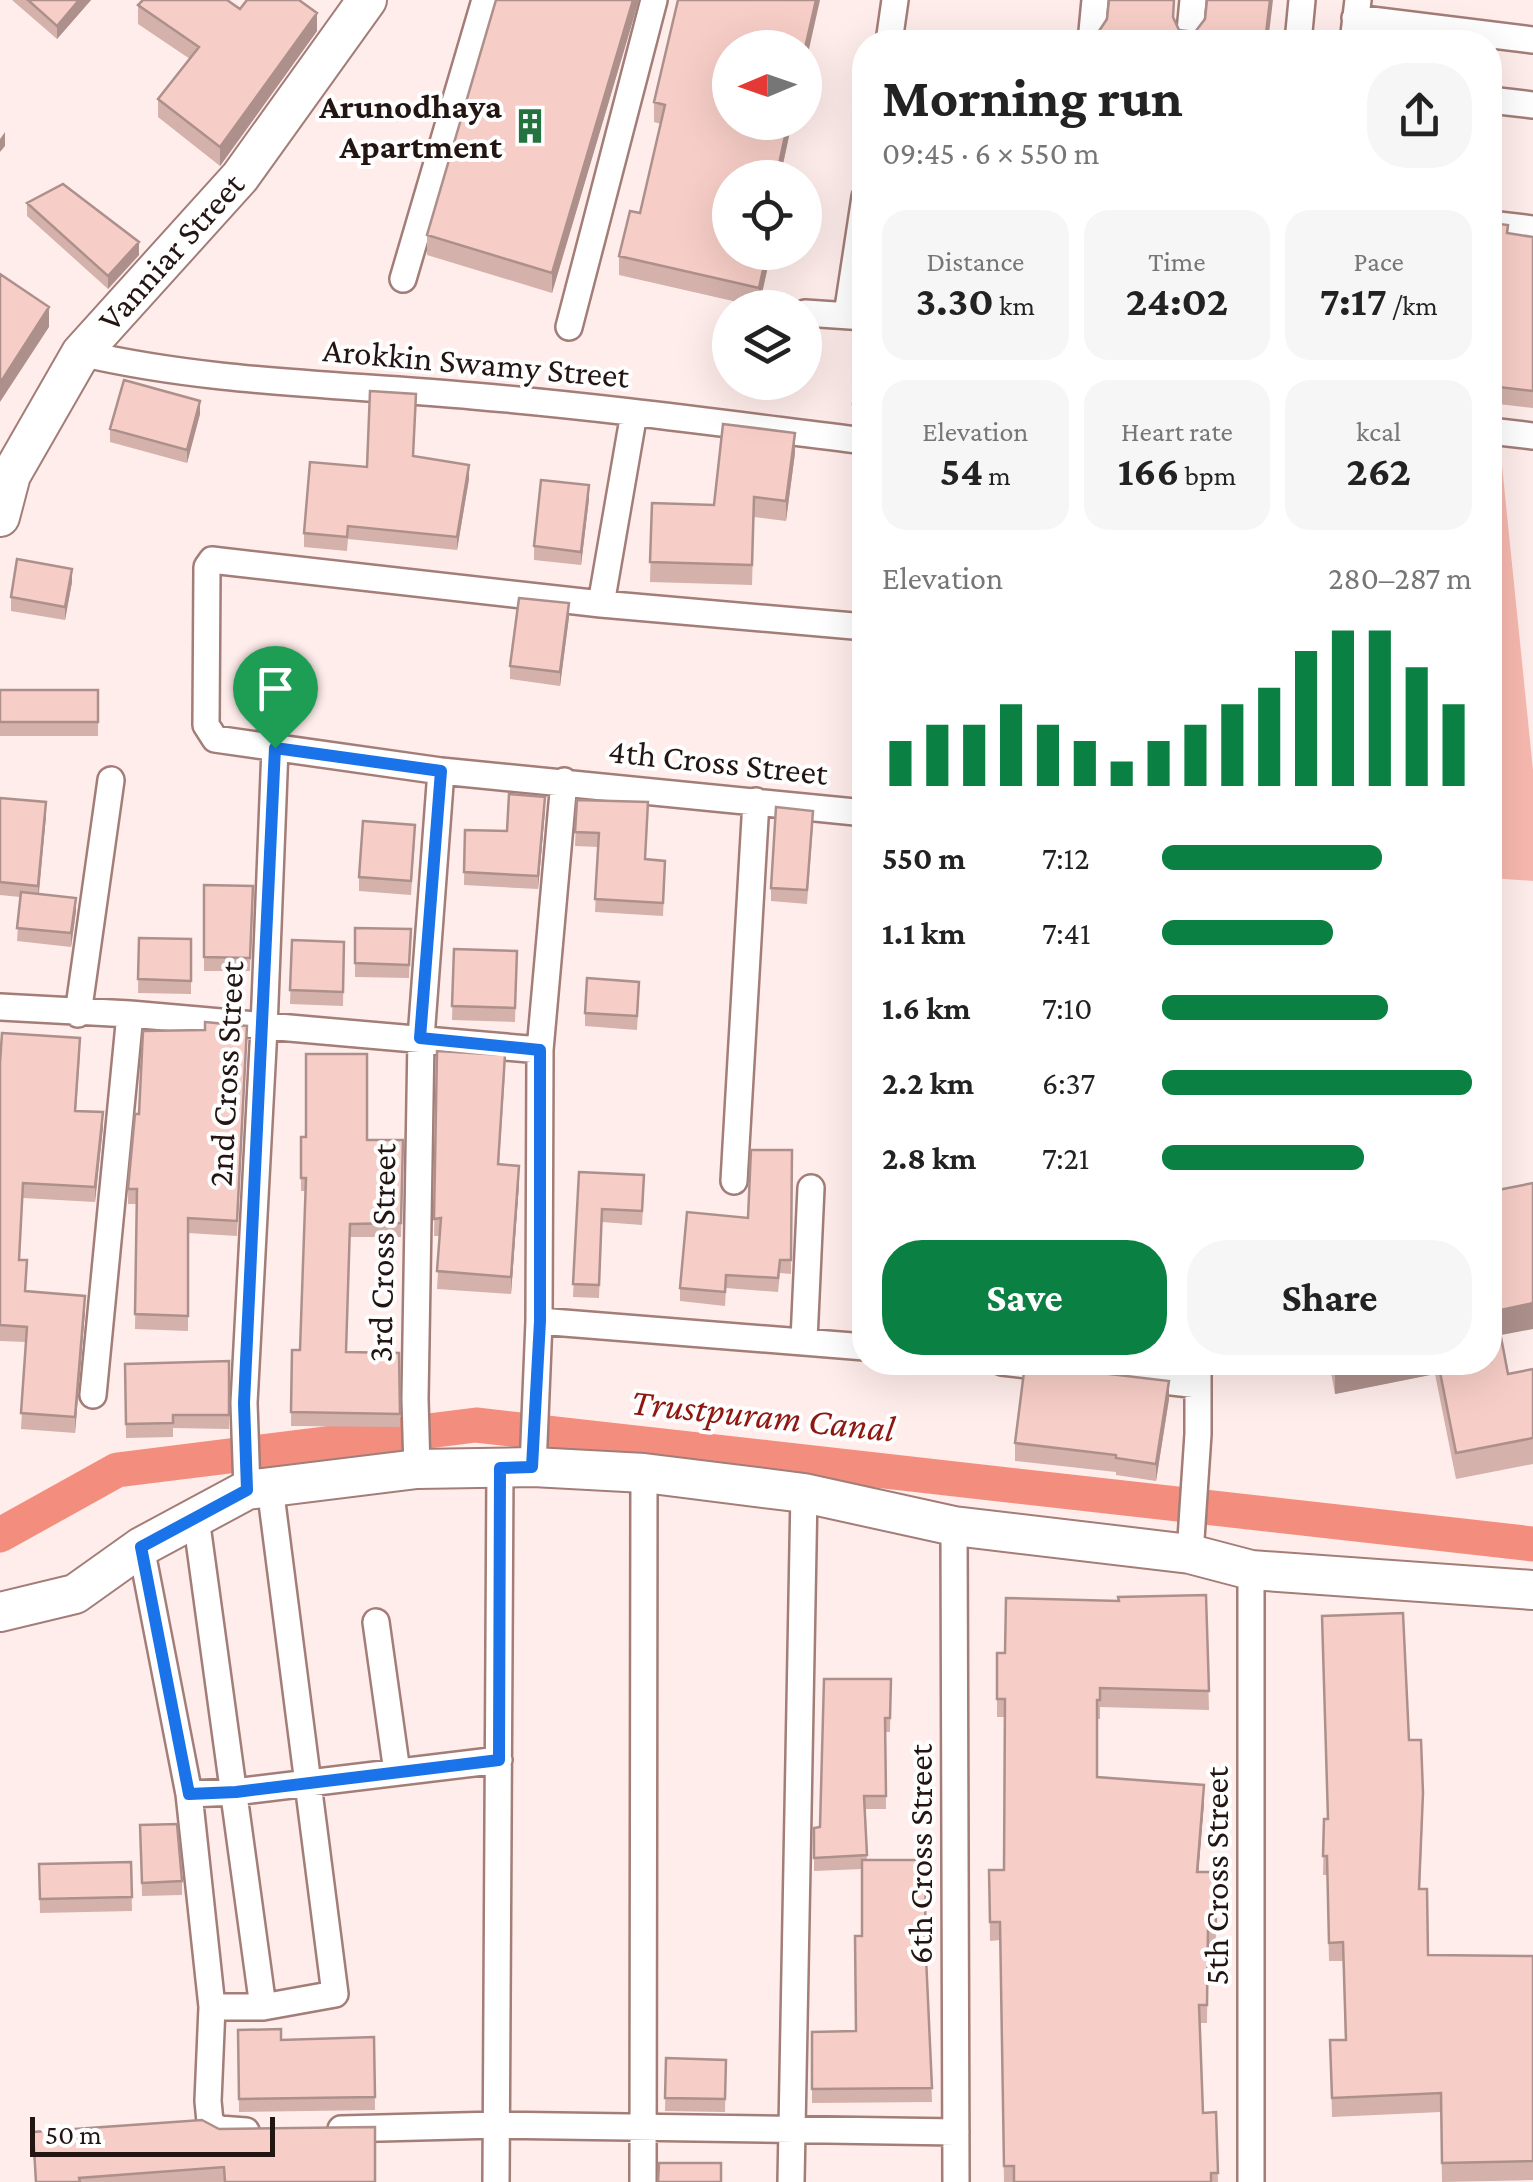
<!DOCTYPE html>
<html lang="en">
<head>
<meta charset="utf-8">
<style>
	body { margin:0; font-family:"Crimson Pro",serif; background:#f6f6f6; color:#222; height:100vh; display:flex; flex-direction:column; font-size:38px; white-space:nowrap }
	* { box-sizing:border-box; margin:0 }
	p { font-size:32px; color:#767676 }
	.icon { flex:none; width:55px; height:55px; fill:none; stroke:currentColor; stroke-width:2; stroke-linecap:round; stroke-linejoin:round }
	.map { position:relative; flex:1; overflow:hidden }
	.drawer { position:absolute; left:852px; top:30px; width:650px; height:1345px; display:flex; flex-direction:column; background:#fff; border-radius:40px; box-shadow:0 10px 40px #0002 }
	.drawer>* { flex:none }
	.needle { width:65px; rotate:268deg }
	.fabs { position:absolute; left:712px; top:30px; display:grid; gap:20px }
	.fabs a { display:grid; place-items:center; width:110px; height:110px; border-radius:50%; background:#fff; box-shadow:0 10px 40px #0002; font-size:50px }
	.scale { position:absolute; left:30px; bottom:25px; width:245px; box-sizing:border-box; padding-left:10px; border:5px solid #231512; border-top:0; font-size:28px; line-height:35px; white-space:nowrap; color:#231512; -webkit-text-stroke:8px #fff; paint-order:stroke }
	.pin { position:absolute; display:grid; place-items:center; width:85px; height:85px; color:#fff; margin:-102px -42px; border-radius:50% 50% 50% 0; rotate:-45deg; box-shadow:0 0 10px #0007 }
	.pin .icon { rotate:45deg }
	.round { display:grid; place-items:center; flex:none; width:105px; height:105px; border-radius:40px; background:#f6f6f6 }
	.summary { display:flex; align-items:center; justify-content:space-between; height:170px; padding:0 30px }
	h1 { font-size:55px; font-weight:700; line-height:75px }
	.metrics { display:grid; grid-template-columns:repeat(3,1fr); gap:15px; height:170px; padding:10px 30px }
	.metrics div { display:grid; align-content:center; border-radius:25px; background:#f6f6f6; text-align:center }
	.metrics b { font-size:42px; font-weight:700 }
	.metrics small { font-size:28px; font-weight:400 }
	.metrics p { font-size:28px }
	.chart { height:280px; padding:20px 30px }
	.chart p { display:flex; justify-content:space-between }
	.chart svg { width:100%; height:180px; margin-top:10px; stroke:#0b8043; stroke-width:6 }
	.button { display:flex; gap:20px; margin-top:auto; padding:20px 30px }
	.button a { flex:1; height:115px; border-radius:40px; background:#0b8043; color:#fff; font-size:40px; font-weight:700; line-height:115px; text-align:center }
	.button a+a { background:#f6f6f6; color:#222 }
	ul { padding:0 30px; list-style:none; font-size:32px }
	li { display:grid; grid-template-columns:160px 120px 1fr; align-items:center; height:75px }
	li i { height:25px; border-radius:12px; background:#0b8043 }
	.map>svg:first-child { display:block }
</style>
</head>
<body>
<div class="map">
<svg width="1533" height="2182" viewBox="0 0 1533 2182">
	<rect width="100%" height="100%" fill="#ffedeb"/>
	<path fill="#f7b9af" d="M1490 445 1500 446 1533 770V881L1490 878Z"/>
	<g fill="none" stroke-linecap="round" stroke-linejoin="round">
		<path stroke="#f38e7f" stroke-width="35" d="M0 1535 117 1470 476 1425 1533 1544"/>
		<defs>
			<path id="street" d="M1355 18 1533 40
				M889 42 895 0
				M1091 42 1095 0
				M1189 42 1193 0
				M1298 42 1302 0
				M1353 42 1358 0
				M1490 100 1533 105
				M1490 224 1533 229
				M403 279 485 0
				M805 313 865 317
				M847 315 865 197
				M569 327 654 0
				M81 353C209 383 342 384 473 396 604 407 735 425 865 441
				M1490 431 1533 436
				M601 604 634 413
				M865 627 601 604 220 561 212 560 207 567 206 725 215 739 441 771 865 813
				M0 1007 130 1014 540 1050
				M78 1014 111 780
				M734 1181 756 801
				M539 1321 865 1347
				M804 1340 811 1188
				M1002 1362 1059 1369
				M1138 1378 1198 1385
				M93 1395 130 1014
				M533 1467 539 1321 540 1050 564 781
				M417 1469 415 1399 421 1038 441 771
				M247 1490 244 1403 264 1028 275 748
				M196 1518 263 2007
				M954 1526 956 2182
				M141 1547 189 1794 212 2007 208 2101 210 2122 219 2129 246 2131
				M1190 1554 1198 1434V1362
				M376 1622 397 1772
				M189 1794 235 1792 499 1760
				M212 2007H263L335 1994 270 1487
				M341 2129 497 2125 956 2132
				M496 2182 500 1468
				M643 2182 644 1473
				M791 2182 804 1493
				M1251 2182V1570"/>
			<path id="secondary" d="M0 517 11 475 81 353 240 177 367 0
				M0 1612 75 1594 141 1547 247 1490 417 1469 533 1467 644 1473 804 1493 954 1526 1190 1554 1251 1570 1533 1590"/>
		</defs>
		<use href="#street" stroke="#a37d77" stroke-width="30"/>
		<use href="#secondary" stroke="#a37d77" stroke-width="42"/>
		<use href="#street" stroke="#fff" stroke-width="25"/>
		<use href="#secondary" stroke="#fff" stroke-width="38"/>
	</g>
	<path fill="#d4b1ab" d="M12 0H91L57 39Z
		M496 0H639L552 293 427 255V235Z
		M138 5 240 9 317 31 220 166 158 117V99L190 59 138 24Z
		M654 102 792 122 780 178H730L768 252V266L759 307 619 275V256L640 213 661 124 654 122Z
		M27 203 139 255 108 289 27 216Z
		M1490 223 1508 233 1533 237V408L1490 403Z
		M865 370V419L853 417V404Z
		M200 414 187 463 110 442V429Z
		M795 453 786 521 754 517 752 585 650 582 652 503 714 505Z
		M413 456 469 479 457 550 348 539 347 551 304 547V533L367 467Z
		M589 499 581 565 534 560V546Z
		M72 582 65 620 11 611V597Z
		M569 617 560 686 510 679V666Z
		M0 690H98V736H0Z
		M0 798 46 816 39 894 76 911 71 947 17 941 20 897 0 895Z
		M577 800 646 859 665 874 663 916 595 912 598 847 575 846Z
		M545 810 538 889 464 885 465 830 507 831Z
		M813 824 807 904 771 901V888Z
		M415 838 411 895 359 891V877Z
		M204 885 253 886 250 971H204Z
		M355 928 411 929 409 978 355 977Z
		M139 938 191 939V994L138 993Z
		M292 940 344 942 343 1006 290 1004Z
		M454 949 517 951 515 1022 452 1020Z
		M639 995 637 1030 585 1026V1013Z
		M205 1030 247 1041 237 1236 188 1233V1331L135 1329 137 1204H128V1189L139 1114Z
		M437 1051 505 1072 499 1164 519 1184 511 1294 437 1289 440 1236H434Z
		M80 1054 76 1111 103 1127 95 1202 23 1198 19 1260 26 1291 85 1311 75 1433 21 1429 26 1342 0 1341V1063Z
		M301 1137 367 1140H403L401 1237H350L346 1352 399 1353 400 1427 291 1426 292 1350H300L306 1191H301Z
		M792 1150 791 1274 780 1273 778 1292 726 1288 725 1306 680 1301V1288L748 1218Z
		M579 1172 644 1189 642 1225 602 1222 599 1298 573 1297Z
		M1498 1190 1501 1335 1508 1374 1533 1369V1464L1456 1479 1435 1374 1335 1394 1329 1362H1490Z
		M229 1361V1429L173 1428V1437L126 1438 125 1364Z
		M1146 1362H1169V1365Z
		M1169 1399 1156 1481 1116 1475V1472L1015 1461V1443Z
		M1206 1595 1209 1710 1100 1707V1719H1097V1777L1204 1803 1198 1872H1215L1216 1944H1208L1207 2023H1200L1203 2113 1216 2112 1218 2182H1004L1000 1940 990 1941 989 1870H1004L1005 1717H997V1699L1005 1653 1119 1601Z
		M891 1679 890 1732H885L886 1809H864L867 1860 926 1938 932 2102 812 2103V2032L856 2031 862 1936V1869L814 1871V1828L820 1827Z
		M1409 1740 1423 1812 1420 1889 1428 1955 1533 1956V2180L1442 2182 1441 2112 1332 2117 1330 2040H1345L1343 1961H1329L1327 1875H1323L1324 1819H1328Z
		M140 1825 182 1881V1895L142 1896Z
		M131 1862 132 1911 40 1913 39 1864Z
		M238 2030 281 2040 374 2037 375 2110 239 2112Z
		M666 2058 726 2060 725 2112 665 2111Z
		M219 2129 375 2182H35L33 2132Z"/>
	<path fill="#ad908b" d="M79 0H91L57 39V26Z
		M633 0H639L552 293V273Z
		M816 0H820L805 67V48Z
		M1270 0H1273L1268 42H1265Z
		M317 13V31L220 166V147Z
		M788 122H792L780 178H776Z
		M5 132V146L0 152V139Z
		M139 242V255L108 289V276Z
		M767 252H768V266L759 307V288Z
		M49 307V327L0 402V383Z
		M200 401V414L187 463V450Z
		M795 433V453L786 521V501Z
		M469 465V479L457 550V537Z
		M589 485V499L581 565V552Z
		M72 569V582L65 620V607Z
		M569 603V617L560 686V672Z
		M545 797V810L538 889V876Z
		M46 802V816L38 899V886Z
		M76 898V911L71 947V933Z
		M103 1112V1127L95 1202V1187Z
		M519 1166V1184L511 1294V1277Z
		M85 1296V1311L75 1433V1417Z
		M1533 1303V1329L1496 1336V1311Z
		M1364 1362H1435V1374L1335 1394V1368Z
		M1169 1381V1399L1156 1481V1464Z
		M1204 1785V1803L1197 1890V1872Z"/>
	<path fill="#f7cec7" stroke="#ad908b" stroke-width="2.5" d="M28 0H79L57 26Z
		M143 0H227L240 9 247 0H299L317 13 220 147 158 99 199 47 138 5Z
		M496 0H633L552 273 427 235Z
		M678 0H816L805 48H730V122H788L776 178H730V252H767L759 288 619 256 630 211 640 213 665 105 654 102Z
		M1109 0H1174L1173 17 1179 30 1195 32 1205 19 1207 0H1270L1265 42H1098L1099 31 1107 19Z
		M63 184 139 242 108 276 27 203Z
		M1490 223 1508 225 1507 233 1533 237V391L1490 386Z
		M0 274 49 307 0 383Z
		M857 369 865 370V405L853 404Z
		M124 380 200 401 187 450 110 429Z
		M370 391 416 394 413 456 469 465 457 537 348 526 347 537 304 533 310 462 367 467Z
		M723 424 795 433 786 501 754 497 752 565 650 562 652 503 714 505Z
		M541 480 589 485 581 552 534 546Z
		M17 559 72 569 65 607 11 597Z
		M519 598 569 603 560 672 510 666Z
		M0 690H98V722H0Z
		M509 794 545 797 538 876 464 872 465 830 507 831Z
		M0 798 46 802 38 886 0 882Z
		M577 800 648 802 645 859 665 861 663 903 595 899 599 833 575 832Z
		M776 807 813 811 807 890 771 888Z
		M363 821 415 825 411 881 359 877Z
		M204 885 253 886 250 958 204 957Z
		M21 892 76 898 71 933 17 928Z
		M355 928 411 929 409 965 355 963Z
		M139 938 191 939V981L138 979Z
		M292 940 344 942 343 992 290 990Z
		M454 949 517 951 515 1008 452 1006Z
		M587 978 639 982 637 1016 585 1013Z
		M205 1022 247 1026 237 1221 188 1218V1316L135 1314 137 1189H128L135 1114H139L143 1031 205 1030Z
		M2 1033 80 1038 75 1111 103 1112 95 1187 23 1183 19 1260H27L25 1291 85 1296 75 1417 21 1413 27 1327 0 1325V1063Z
		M437 1051 505 1055 498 1164 519 1166 511 1277 437 1271 441 1218 434 1219Z
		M306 1054H367V1140H403L401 1223 350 1224 346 1352 399 1353 400 1414 291 1412 292 1350H300L306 1178H301V1137H306Z
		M1490 1147 1498 1190 1533 1183V1303L1496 1311 1508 1374 1533 1369V1438L1456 1453 1438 1362H1490Z
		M751 1150H792L791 1260H780L778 1278 726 1275 725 1292 680 1288 687 1212 748 1218Z
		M579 1172 644 1175 642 1211 602 1209 599 1285 573 1284Z
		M229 1361V1415H173V1423L126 1424 125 1364Z
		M1334 1362H1364L1335 1368Z
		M1025 1364 1169 1381 1156 1464 1116 1458V1455L1015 1443Z
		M1206 1595 1209 1691 1100 1688V1700H1097V1777L1204 1785 1197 1872H1215L1216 1926H1208L1207 2005H1199L1203 2113 1216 2112 1218 2173H1211V2182H1014V2166H1004L1000 1922H990L989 1870H1004L1005 1699H997V1653H1005L1006 1598 1119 1601 1118 1597Z
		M1403 1613 1409 1740H1421L1423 1793 1419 1889H1427L1428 1955 1533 1956V2161L1442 2163 1441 2093 1332 2098 1330 2040H1346L1343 1942 1329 1943 1327 1856H1323L1324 1819H1328L1322 1616Z
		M824 1679H891L890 1718H885L886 1796H864L867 1855 814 1858V1828L820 1827Z
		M177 1824 182 1881 142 1883 140 1825Z
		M862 1860H926L925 1935 932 2088 812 2089V2032L856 2031 855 1936H862Z
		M131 1862 132 1897 40 1899 39 1864Z
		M281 2029V2040L374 2037 375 2097 239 2099 238 2030Z
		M666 2058 726 2060 725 2099 665 2098Z
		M202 2120 219 2129 375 2127V2182H225L224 2167 79 2178 80 2182H36L33 2132Z
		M659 2163H721V2182H658Z"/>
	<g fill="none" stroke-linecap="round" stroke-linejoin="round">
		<defs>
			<path id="route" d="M275 748 441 771 420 1038 540 1050V1321L532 1467 500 1468 499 1760 236 1792 189 1794 141 1547 247 1490 244 1403Z"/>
		</defs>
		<use href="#route" stroke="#fff" stroke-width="20"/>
		<use href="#route" stroke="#1a73e8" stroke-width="12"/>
	</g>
	<defs>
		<symbol id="building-bare" viewBox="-9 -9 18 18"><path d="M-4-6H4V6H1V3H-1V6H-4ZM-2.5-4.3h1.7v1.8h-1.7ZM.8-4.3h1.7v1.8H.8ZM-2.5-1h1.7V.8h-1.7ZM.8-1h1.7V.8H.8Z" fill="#257241" stroke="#fff" stroke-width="2.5" paint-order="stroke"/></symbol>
	</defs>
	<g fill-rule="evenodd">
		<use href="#building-bare" x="505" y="101" width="50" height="50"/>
	</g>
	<g text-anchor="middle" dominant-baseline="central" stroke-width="8" stroke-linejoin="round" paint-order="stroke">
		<g font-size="35" font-weight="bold" fill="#231512" stroke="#fff" text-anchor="end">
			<text x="502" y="106">Arunodhaya<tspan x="502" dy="40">Apartment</tspan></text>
		</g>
		<g font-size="35" fill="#231512" stroke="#fff">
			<text transform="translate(171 252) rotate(-48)">Vanniar Street</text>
			<text transform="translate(476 363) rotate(5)">Arokkin Swamy Street</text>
			<text transform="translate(718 762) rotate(6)">4th Cross Street</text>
			<text transform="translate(226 1074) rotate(-87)">2nd Cross Street</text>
			<text transform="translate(382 1253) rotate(-89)">3rd Cross Street</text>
			<text transform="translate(920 1854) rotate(-90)">6th Cross Street</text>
			<text transform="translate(1216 1876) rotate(-90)">5th Cross Street</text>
		</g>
		<g font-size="38" font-style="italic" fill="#8f1711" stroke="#fff">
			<text transform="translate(763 1415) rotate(6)">Trustpuram Canal</text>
		</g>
	</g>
</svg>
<div class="fabs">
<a><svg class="needle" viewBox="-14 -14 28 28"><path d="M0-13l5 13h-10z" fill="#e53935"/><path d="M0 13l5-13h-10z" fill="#767676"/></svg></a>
<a><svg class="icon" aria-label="locate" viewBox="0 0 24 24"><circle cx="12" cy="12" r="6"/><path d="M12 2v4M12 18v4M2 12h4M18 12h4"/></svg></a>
<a><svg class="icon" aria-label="layers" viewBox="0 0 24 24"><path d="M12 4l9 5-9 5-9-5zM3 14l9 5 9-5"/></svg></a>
</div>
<div class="scale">50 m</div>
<div class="pin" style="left:275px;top:748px;background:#1e9e55"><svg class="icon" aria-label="arrive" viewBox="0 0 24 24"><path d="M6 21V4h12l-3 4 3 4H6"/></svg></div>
<section class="drawer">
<div class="summary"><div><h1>Morning run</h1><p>09:45 · 6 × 550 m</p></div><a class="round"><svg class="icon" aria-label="share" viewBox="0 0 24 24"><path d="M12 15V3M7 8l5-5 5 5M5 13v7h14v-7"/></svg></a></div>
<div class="metrics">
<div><p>Distance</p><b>3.30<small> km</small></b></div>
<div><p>Time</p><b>24:02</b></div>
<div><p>Pace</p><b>7:17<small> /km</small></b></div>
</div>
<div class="metrics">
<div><p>Elevation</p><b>54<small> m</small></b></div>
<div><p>Heart rate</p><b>166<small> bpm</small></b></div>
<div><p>kcal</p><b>262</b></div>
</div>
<div class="chart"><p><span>Elevation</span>280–287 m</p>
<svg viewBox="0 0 160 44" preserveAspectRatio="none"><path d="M5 44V33M15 44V29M25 44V29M35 44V24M45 44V29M55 44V33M65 44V38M75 44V33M85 44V29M95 44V24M105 44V20M115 44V11M125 44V6M135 44V6M145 44V15M155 44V24"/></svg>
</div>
<ul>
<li><b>550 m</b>7:12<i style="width:71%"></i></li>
<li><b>1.1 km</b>7:41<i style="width:55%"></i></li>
<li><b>1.6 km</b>7:10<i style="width:73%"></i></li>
<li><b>2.2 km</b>6:37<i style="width:100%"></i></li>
<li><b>2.8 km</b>7:21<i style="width:65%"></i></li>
</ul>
<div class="button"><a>Save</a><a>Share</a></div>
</section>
</div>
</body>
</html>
